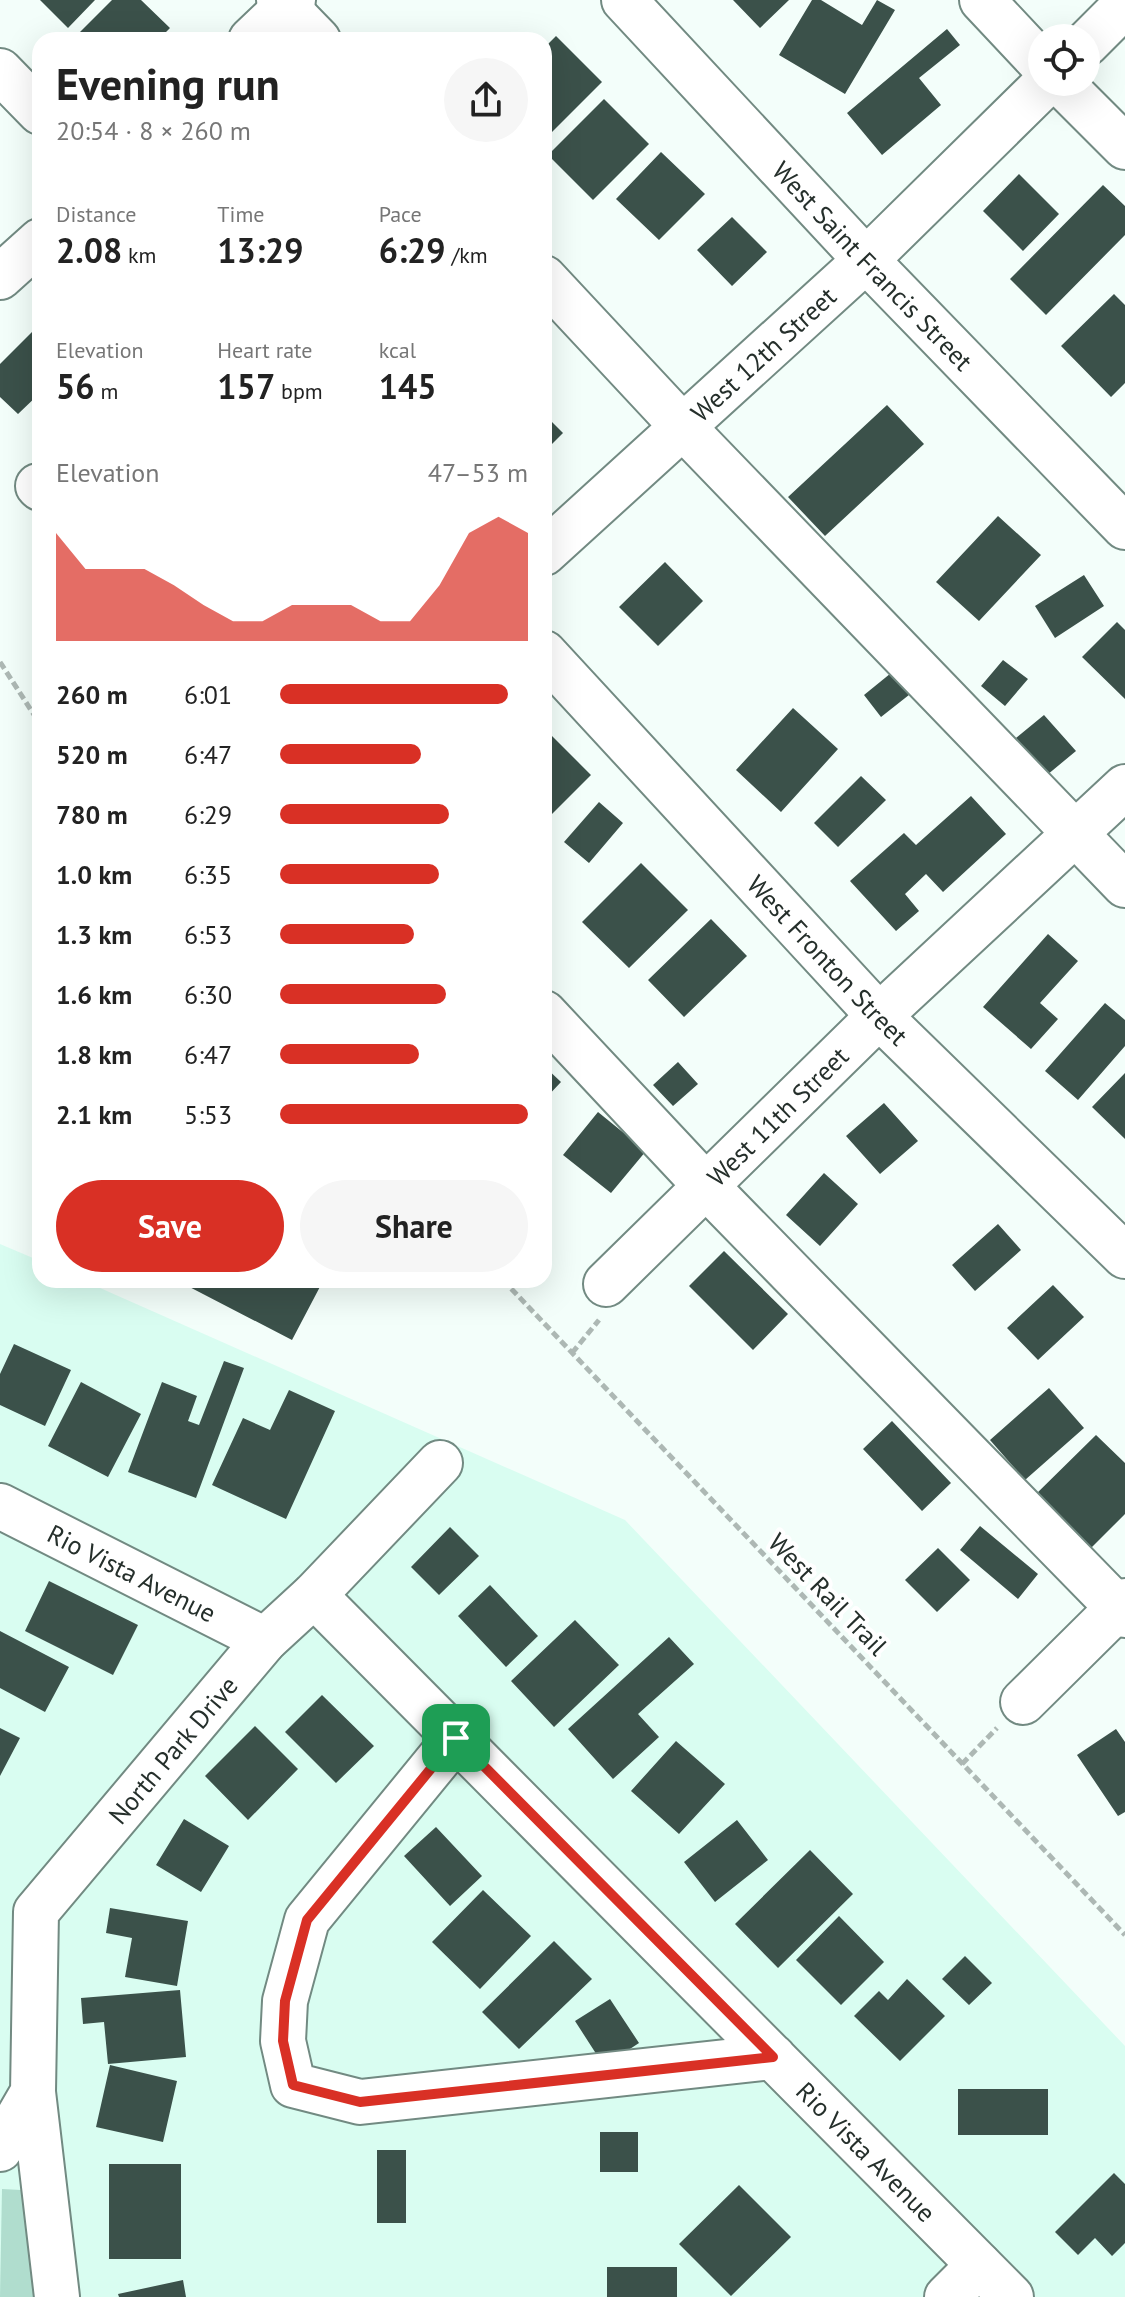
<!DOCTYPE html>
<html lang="en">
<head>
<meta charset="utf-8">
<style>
	body { margin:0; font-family:"PT Sans",sans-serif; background:#f6f6f6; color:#222; height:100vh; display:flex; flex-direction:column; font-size:30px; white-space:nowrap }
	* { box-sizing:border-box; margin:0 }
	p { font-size:26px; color:#767676 }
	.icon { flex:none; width:44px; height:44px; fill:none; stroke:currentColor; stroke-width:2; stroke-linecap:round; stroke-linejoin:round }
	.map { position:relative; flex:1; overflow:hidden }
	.drawer { position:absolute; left:32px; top:32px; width:520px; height:1256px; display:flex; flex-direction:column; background:#fff; border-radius:24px; box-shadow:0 8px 32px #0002 }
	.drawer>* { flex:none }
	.controls { position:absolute; left:1028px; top:24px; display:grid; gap:16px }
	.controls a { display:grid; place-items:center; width:72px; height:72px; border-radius:50%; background:#fff; box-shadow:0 8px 32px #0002; font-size:40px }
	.pin { position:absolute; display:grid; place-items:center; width:68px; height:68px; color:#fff; margin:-34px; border-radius:16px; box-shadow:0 4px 12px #0006 }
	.round { display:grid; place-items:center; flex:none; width:84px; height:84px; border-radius:42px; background:#f6f6f6 }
	.summary { display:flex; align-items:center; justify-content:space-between; height:136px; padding:0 24px }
	h1 { font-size:44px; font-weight:600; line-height:60px }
	.stats { display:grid; grid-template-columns:repeat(3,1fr); gap:12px; height:136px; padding:8px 24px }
	.stats div { display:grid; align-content:center }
	.stats b { font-size:34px; font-weight:600 }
	.stats small { font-size:22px; font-weight:400 }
	.stats p { font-size:22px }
	.chart { height:224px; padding:16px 24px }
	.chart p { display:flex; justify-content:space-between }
	.chart svg { width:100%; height:144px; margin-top:8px; fill:#d93025; opacity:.7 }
	.action { display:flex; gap:16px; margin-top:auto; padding:16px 24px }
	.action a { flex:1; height:92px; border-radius:48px; background:#d93025; color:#fff; font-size:32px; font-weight:600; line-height:92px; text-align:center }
	.action a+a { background:#f6f6f6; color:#222 }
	ul { padding:0 24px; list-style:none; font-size:26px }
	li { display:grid; grid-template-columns:128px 96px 1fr; align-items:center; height:60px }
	li i { height:20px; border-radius:10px; background:#d93025 }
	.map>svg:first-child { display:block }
</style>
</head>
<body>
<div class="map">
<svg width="1125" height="2297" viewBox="0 0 1125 2297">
	<rect width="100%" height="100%" fill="#f3fefa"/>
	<path fill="#d9fdf1" d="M0 1244 40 1261V1280H82L625 1520 1125 2046V2297H0Z"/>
	<path fill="#b0ddce" d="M2 2189 21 2190 34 2297H0Z"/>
	<path fill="#3b514a" d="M40 0H95L68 28Z
		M112 0H141L170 28 158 40H72Z
		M733 0H789L760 28Z
		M812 0H821L862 25 877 0 895 10 845 94 779 55Z
		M947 29 960 45 919 78 941 105 882 155 847 113Z
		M556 36 602 82 544 140V48Z
		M604 99 649 144 593 200 548 155Z
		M661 152 705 194 659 240 616 199Z
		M1019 174 1059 214 1023 251 983 211Z
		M1103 185 1125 206V235L1046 315 1010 279Z
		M732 217 767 252 732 286 697 250Z
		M1114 294 1125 305V383L1111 397 1061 346Z
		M34 330 40 336V393L18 414 0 397V364Z
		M887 405 924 444 825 536 788 497Z
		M544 414 563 433 544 452Z
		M998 516 1041 555 979 621 936 582Z
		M665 562 703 601 658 646 619 607Z
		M1084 575 1104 606 1055 638 1035 606Z
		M1117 622 1125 630V699L1082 657Z
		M1003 660 1028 679 1005 706 981 686Z
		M896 669 914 691 881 717 864 695Z
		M793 708 838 749 781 812 736 770Z
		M1044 715 1076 751 1047 775 1016 738Z
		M544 728 591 775 544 822Z
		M861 776 886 800 838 847 814 823Z
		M971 796 1006 834 943 892 926 874 905 894 919 911 896 931 850 881 904 833 916 845Z
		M599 802 623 823 589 863 564 842Z
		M641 863 688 910 629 968 582 922Z
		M711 919 747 956 684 1017 648 980Z
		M1048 934 1078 961 1040 1003 1058 1019 1031 1049 983 1007Z
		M1105 1003 1125 1020V1046L1078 1100 1045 1071Z
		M678 1062 698 1084 673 1106 653 1085Z
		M544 1066 561 1082 544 1100Z
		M1125 1073V1139L1092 1107Z
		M884 1103 918 1141 880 1174 846 1136Z
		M598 1112 646 1151 611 1193 563 1155Z
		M824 1173 858 1204 820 1246 786 1215Z
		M998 1224 1021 1250 975 1291 952 1265Z
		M724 1251 788 1314 753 1350 689 1286Z
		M176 1280H320L323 1281 292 1340Z
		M1053 1285 1084 1317 1038 1360 1007 1328Z
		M14 1344 71 1370 45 1426 0 1405V1374Z
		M224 1361 244 1368 196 1498 128 1472 162 1382 197 1396 188 1421 199 1425Z
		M81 1382 141 1414 108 1477 48 1446Z
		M1049 1388 1084 1428 1025 1480 990 1440Z
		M289 1390 335 1411 286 1519 212 1485 243 1418 270 1430Z
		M892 1421 951 1483 922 1511 863 1449Z
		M1096 1435 1125 1463V1514L1086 1553 1032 1498Z
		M980 1526 1038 1574 1018 1599 960 1550Z
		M450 1527 479 1556 439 1595 411 1567Z
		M938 1548 970 1580 937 1612 905 1580Z
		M49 1581 138 1625 113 1675 25 1631Z
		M490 1585 538 1636 506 1667 458 1616Z
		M575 1620 619 1665 554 1727 511 1681Z
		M0 1631 69 1667 45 1712 0 1688Z
		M669 1637 694 1664 638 1714 659 1737 613 1779 568 1729Z
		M322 1695 374 1746 336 1783 285 1732Z
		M255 1726 298 1769 248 1820 205 1776Z
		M0 1728 20 1738 0 1776Z
		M1116 1729 1125 1742V1812L1118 1816 1077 1755Z
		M676 1741 725 1784 679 1834 631 1791Z
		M184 1819 229 1846 201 1892 156 1865Z
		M737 1820 768 1860 715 1902 684 1862Z
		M436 1827 482 1876 450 1906 404 1856Z
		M810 1850 853 1894 778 1968 735 1924Z
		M483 1890 531 1936 480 1989 432 1942Z
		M110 1908 188 1921 177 1986 125 1977 132 1938 106 1933Z
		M839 1916 884 1962 841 2005 796 1960Z
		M554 1941 592 1979 519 2049 482 2012Z
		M965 1956 992 1983 969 2005 942 1979Z
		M907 1979 945 2016 900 2061 854 2016 879 1991 888 2000Z
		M180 1990 186 2057 108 2064 104 2022 83 2024 81 1998Z
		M610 1999 639 2043 604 2066 575 2021Z
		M110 2065 177 2081 163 2142 96 2127Z
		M958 2089H1048V2135H958Z
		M600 2132H638V2172H600Z
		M377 2150H406V2223H377Z
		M109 2164H181V2259H109Z
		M1114 2173 1125 2184V2243L1112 2256 1095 2238 1078 2255 1055 2232Z
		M739 2185 791 2237 731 2296 679 2244Z
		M607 2267H677V2297H607Z
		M183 2280 186 2297H119L118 2294Z"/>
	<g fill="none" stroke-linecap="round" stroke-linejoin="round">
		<defs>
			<g id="minor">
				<path d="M279 0 318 40"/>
				<path id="s1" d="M624 0 866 260 1125 527"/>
				<path d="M982 0 1042 64"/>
				<path d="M251 40 293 0"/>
				<path d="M1086 44 1125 5"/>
				<path d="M0 71 40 112"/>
				<path d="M1060 82 1125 147"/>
				<path d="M0 277 40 241"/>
				<path d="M544 278 683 427 1125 885"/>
				<path d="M38 486 40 488"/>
				<path id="s2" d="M544 553 866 260 1047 82"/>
				<path id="s3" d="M544 653 879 1016 1125 1256"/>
				<path d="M544 1013 706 1186 1125 1615"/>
				<path id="s4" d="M606 1284 879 1016 1125 787"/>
				<path id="s5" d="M0 1506 265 1640"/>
				<path id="s6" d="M314 1595 1011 2297"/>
				<path d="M1023 1702 1125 1601"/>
				<path d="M456 1738 307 1920 285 2001 283 2041 293 2085 360 2102 773 2057"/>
				<path d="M33 2092 57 2297"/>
				<path id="s7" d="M0 2149 33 2092 36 1912 265 1640 314 1595 440 1463"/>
				<path d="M947 2297 979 2265"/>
			</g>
		</defs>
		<use href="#minor" stroke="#728a82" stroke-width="48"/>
		<path stroke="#adb8b4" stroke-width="5" stroke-dasharray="8 4" stroke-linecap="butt" d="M0 662 40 724
			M503 1280 1125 1935
			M572 1353 599 1320
			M962 1764 997 1728"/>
		<use href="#minor" stroke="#fff" stroke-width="44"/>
	</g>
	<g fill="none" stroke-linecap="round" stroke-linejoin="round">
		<defs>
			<path id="route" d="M456 1738 773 2057 360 2102 293 2085 283 2041 285 2001 307 1920Z"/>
		</defs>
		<use href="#route" stroke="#fff" stroke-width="16"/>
		<use href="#route" stroke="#d93025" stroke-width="10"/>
	</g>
	<g text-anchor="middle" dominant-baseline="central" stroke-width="8" stroke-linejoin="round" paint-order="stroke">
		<g font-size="26" fill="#252f2b" stroke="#fff">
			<text stroke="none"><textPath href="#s1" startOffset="364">West Saint Francis Street</textPath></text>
			<text stroke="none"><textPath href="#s2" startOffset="296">West 12th Street</textPath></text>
			<text stroke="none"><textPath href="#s3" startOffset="418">West Fronton Street</textPath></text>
			<text stroke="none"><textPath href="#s4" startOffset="240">West 11th Street</textPath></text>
			<text stroke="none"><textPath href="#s5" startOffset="148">Rio Vista Avenue</textPath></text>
			<text transform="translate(828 1594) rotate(46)">West Rail Trail</text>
			<text stroke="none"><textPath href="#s7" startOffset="458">North Park Drive</textPath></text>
			<text stroke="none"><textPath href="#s6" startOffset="784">Rio Vista Avenue</textPath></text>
		</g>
	</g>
</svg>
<div class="controls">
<a><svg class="icon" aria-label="locate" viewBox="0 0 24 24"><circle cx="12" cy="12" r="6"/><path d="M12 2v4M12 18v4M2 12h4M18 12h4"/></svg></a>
</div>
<div class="pin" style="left:456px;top:1738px;background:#1e9e55"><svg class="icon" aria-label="arrive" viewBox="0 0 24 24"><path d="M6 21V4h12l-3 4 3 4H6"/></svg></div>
<section class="drawer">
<div class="summary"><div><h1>Evening run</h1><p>20:54 · 8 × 260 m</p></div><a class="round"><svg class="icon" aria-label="share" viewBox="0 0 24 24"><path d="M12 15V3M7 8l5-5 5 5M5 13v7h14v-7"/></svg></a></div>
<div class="stats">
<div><p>Distance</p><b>2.08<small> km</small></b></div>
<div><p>Time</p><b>13:29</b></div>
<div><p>Pace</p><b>6:29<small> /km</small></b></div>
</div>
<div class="stats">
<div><p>Elevation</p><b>56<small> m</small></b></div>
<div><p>Heart rate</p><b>157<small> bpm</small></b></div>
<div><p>kcal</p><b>145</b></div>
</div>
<div class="chart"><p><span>Elevation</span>47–53 m</p>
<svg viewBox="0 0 160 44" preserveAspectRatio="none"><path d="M0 44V11L10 22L20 22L30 22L40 27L50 33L60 38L70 38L80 33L90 33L100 33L110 38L120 38L130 27L140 11L150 6L160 11V44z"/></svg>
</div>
<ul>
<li><b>260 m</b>6:01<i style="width:92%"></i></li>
<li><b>520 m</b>6:47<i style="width:57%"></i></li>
<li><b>780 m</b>6:29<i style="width:68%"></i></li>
<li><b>1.0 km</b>6:35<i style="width:64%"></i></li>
<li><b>1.3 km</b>6:53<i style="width:54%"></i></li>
<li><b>1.6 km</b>6:30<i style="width:67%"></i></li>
<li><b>1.8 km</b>6:47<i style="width:56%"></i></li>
<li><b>2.1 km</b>5:53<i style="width:100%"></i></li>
</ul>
<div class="action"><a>Save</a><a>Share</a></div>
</section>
</div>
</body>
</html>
